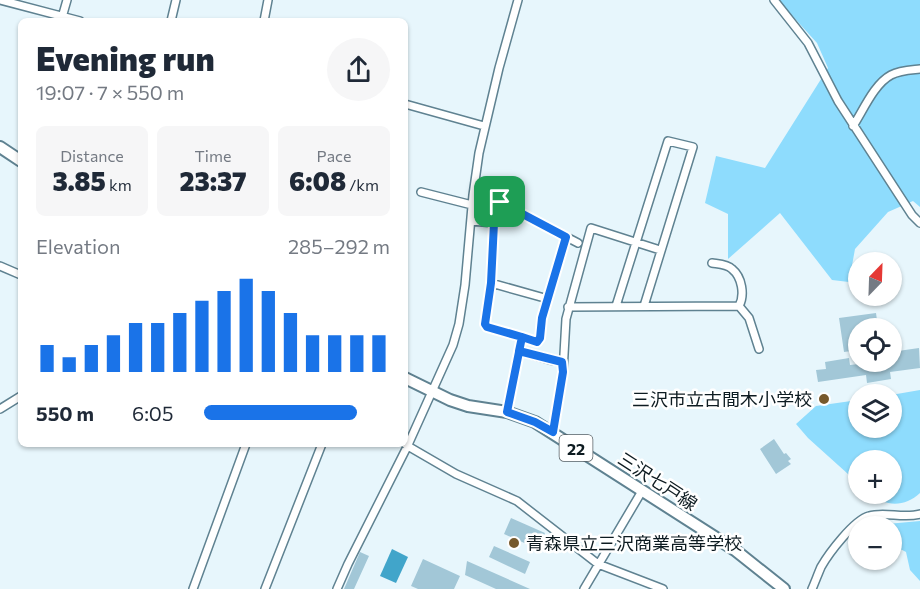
<!DOCTYPE html>
<html lang="en">
<head>
<meta charset="utf-8">
<style>
	body { margin:0; font-family:Commissioner,"Noto Sans JP",sans-serif; background:#f6f6f7; color:#1f2937; height:100vh; display:flex; flex-direction:column; font-size:22px; white-space:nowrap }
	* { box-sizing:border-box; margin:0 }
	p { font-size:20px; color:#747a83 }
	.icon { flex:none; width:33px; height:33px; fill:none; stroke:currentColor; stroke-width:2; stroke-linecap:round; stroke-linejoin:round }
	.map { position:relative; flex:1; overflow:hidden }
	.panel { position:absolute; left:18px; top:18px; width:390px; height:429px; display:flex; flex-direction:column; background:#fff; border-radius:9px; box-shadow:0 2px 4px #0004 }
	.panel>* { flex:none }
	.needle { width:39px; rotate:23deg }
	.buttons { position:absolute; left:848px; top:252px; display:grid; gap:12px }
	.buttons a { display:grid; place-items:center; width:54px; height:54px; border-radius:50%; background:#fff; box-shadow:0 2px 4px #0004; font-size:30px }
	.pin { position:absolute; display:grid; place-items:center; width:51px; height:51px; color:#fff; margin:-26px; border-radius:12px; box-shadow:0 3px 9px #0006 }
	.round { display:grid; place-items:center; flex:none; width:63px; height:63px; border-radius:32px; background:#f6f6f7 }
	.overview { display:flex; align-items:center; justify-content:space-between; height:102px; padding:0 18px }
	h1 { font-size:33px; font-weight:800; line-height:45px }
	.figures { display:grid; grid-template-columns:repeat(3,1fr); gap:9px; height:102px; padding:6px 18px }
	.figures div { display:grid; align-content:center; border-radius:9px; background:#f6f6f7; text-align:center }
	.figures b { font-size:26px; font-weight:800 }
	.figures small { font-size:16px; font-weight:400 }
	.figures p { font-size:16px }
	.chart { height:168px; padding:12px 18px }
	.chart p { display:flex; justify-content:space-between }
	.chart svg { width:100%; height:108px; margin-top:6px; stroke:#1a73e8; stroke-width:6 }
	ul { padding:0 18px; list-style:none; font-size:20px }
	li { display:grid; grid-template-columns:96px 72px 1fr; align-items:center; height:45px }
	li i { height:15px; border-radius:8px; background:#1a73e8 }
	.map>svg:first-child { display:block }
</style>
</head>
<body>
<div class="map">
<svg width="920" height="589" viewBox="0 0 920 589">
	<rect width="100%" height="100%" fill="#e7f6fc"/>
	<path fill="#8edcfd" d="M778 0H920V207L913 201 888 212 855 249 849 282 832 280 780 213 728 259V214L705 203 716 156 765 168 828 68 817 43Z
		M920 390V493C905 507 886 507 870 494H891V460H858V483L808 438 796 424 816 406 858 400V428H891V395Z
		M920 521V581L910 570 906 552 891 544V526H886L887 524Z"/>
	<path fill="#41a5ca" d="M392 549 408 557 396 583 380 576Z"/>
	<path fill="#a2c7d7" d="M876 313 878 328H858V350L844 352 839 318Z
		M919 348 920 368 890 372 891 379 867 383 866 375 818 382 816 370 826 369 825 362 849 358 850 365 859 364V362H891V352Z
		M774 439 784 454 786 453 791 459 788 461 791 464 776 474 760 449Z
		M511 518 545 533 538 549 504 534Z
		M494 546 530 562 525 574 489 557Z
		M360 552 369 556 354 589H344Z
		M423 559 460 576 454 589H418L411 586Z
		M467 561 530 589H496L465 575Z"/>
	<g fill="none" stroke-linecap="round" stroke-linejoin="round">
		<defs>
			<path id="street" d="M0 0 80 21
				M774 0 808 43 838 101 912 215 920 223
				M61 21 67 0
				M171 21 176 0
				M264 21 268 0
				M405 104 484 126
				M853 126C863 111 874 84 891 75 900 70 910 70 920 69
				M503 186 494 223 491 283 485 324 487 327 537 342 540 338 542 318 566 237
				M421 192 472 205
				M499 202 578 243
				M471 221 494 223
				M712 263C718 264 727 264 732 269 742 277 745 295 739 306
				M0 266 21 275
				M491 283 548 299
				M616 306 668 141 693 147 644 306
				M568 307 739 306 749 318 759 349
				M519 351 550 360 562 362
				M0 409 21 396
				M507 412 522 337
				M553 432 563 372 566 319 591 228 660 250
				M406 445 456 474 517 501 598 564 663 589
				M193 589 246 444
				M265 589 322 444
				M337 589 348 564 407 447 453 345 459 324 465 285 473 195 479 153 499 68 518 0
				M584 589 642 491
				M812 589C815 582 818 574 821 567 829 553 854 520 869 516 885 511 903 519 920 514"/>
			<path id="primary" d="M0 147 21 161
				M405 378 450 400 468 406 507 412 535 422 735 550 784 589"/>
		</defs>
		<use href="#street" stroke="#5f8291" stroke-width="10"/>
		<use href="#primary" stroke="#5f8291" stroke-width="14"/>
		<use href="#street" stroke="#fff" stroke-width="7"/>
		<use href="#primary" stroke="#fff" stroke-width="10"/>
	</g>
	<g fill="none" stroke-linecap="round" stroke-linejoin="round">
		<defs>
			<path id="route" d="M500 202 494 223 491 283 485 324 487 327 522 337 507 412 535 422 553 432 563 372 562 362 519 351 522 337 537 342 540 338 542 318 566 237 500 202"/>
		</defs>
		<use href="#route" stroke="#fff" stroke-width="12"/>
		<use href="#route" stroke="#1a73e8" stroke-width="8"/>
	</g>
	<g fill="#76592c" stroke="#fff" stroke-width="2">
		<circle cx="824" cy="399" r="6"/>
		<circle cx="514" cy="543" r="6"/>
	</g>
	<g text-anchor="middle" dominant-baseline="central" stroke-width="5" stroke-linejoin="round" paint-order="stroke">
		<rect fill="#fff" stroke="#565f64" stroke-width="1.5" x="559.5" y="435" width="33" height="26" rx="4.5"/>
		<g font-size="16" font-weight="bold" fill="#0d1b21">
			<text x="576" y="448">22</text>
		</g>
		<g font-size="18" fill="#0d1b21" stroke="#fff" text-anchor="end">
			<text x="812" y="399">三沢市立古間木小学校</text>
			<text x="526" y="543" text-anchor="start">青森県立三沢商業高等学校</text>
		</g>
		<g font-size="18" fill="#0d1b21" stroke="#fff">
			<text transform="translate(658 481) rotate(33)">三沢七戸線</text>
		</g>
	</g>
</svg>
<div class="buttons">
<a><svg class="needle" viewBox="-14 -14 28 28"><path d="M0-13l5 13h-10z" fill="#e53935"/><path d="M0 13l5-13h-10z" fill="#747a83"/></svg></a>
<a><svg class="icon" aria-label="locate" viewBox="0 0 24 24"><circle cx="12" cy="12" r="6"/><path d="M12 2v4M12 18v4M2 12h4M18 12h4"/></svg></a>
<a><svg class="icon" aria-label="layers" viewBox="0 0 24 24"><path d="M12 4l9 5-9 5-9-5zM3 14l9 5 9-5"/></svg></a>
<a>+</a>
<a>−</a>
</div>
<div class="pin" style="left:500px;top:202px;background:#1e9e55"><svg class="icon" aria-label="arrive" viewBox="0 0 24 24"><path d="M6 21V4h12l-3 4 3 4H6"/></svg></div>
<section class="panel">
<div class="overview"><div><h1>Evening run</h1><p>19:07 · 7 × 550 m</p></div><a class="round"><svg class="icon" aria-label="share" viewBox="0 0 24 24"><path d="M12 15V3M7 8l5-5 5 5M5 13v7h14v-7"/></svg></a></div>
<div class="figures">
<div><p>Distance</p><b>3.85<small> km</small></b></div>
<div><p>Time</p><b>23:37</b></div>
<div><p>Pace</p><b>6:08<small> /km</small></b></div>
</div>
<div class="chart"><p><span>Elevation</span>285–292 m</p>
<svg viewBox="0 0 160 44" preserveAspectRatio="none"><path d="M5 44V33M15 44V38M25 44V33M35 44V29M45 44V24M55 44V24M65 44V20M75 44V15M85 44V11M95 44V6M105 44V11M115 44V20M125 44V29M135 44V29M145 44V29M155 44V29"/></svg>
</div>
<ul>
<li><b>550 m</b>6:05<i style="width:82%"></i></li>
</ul>
</section>
</div>
</body>
</html>
